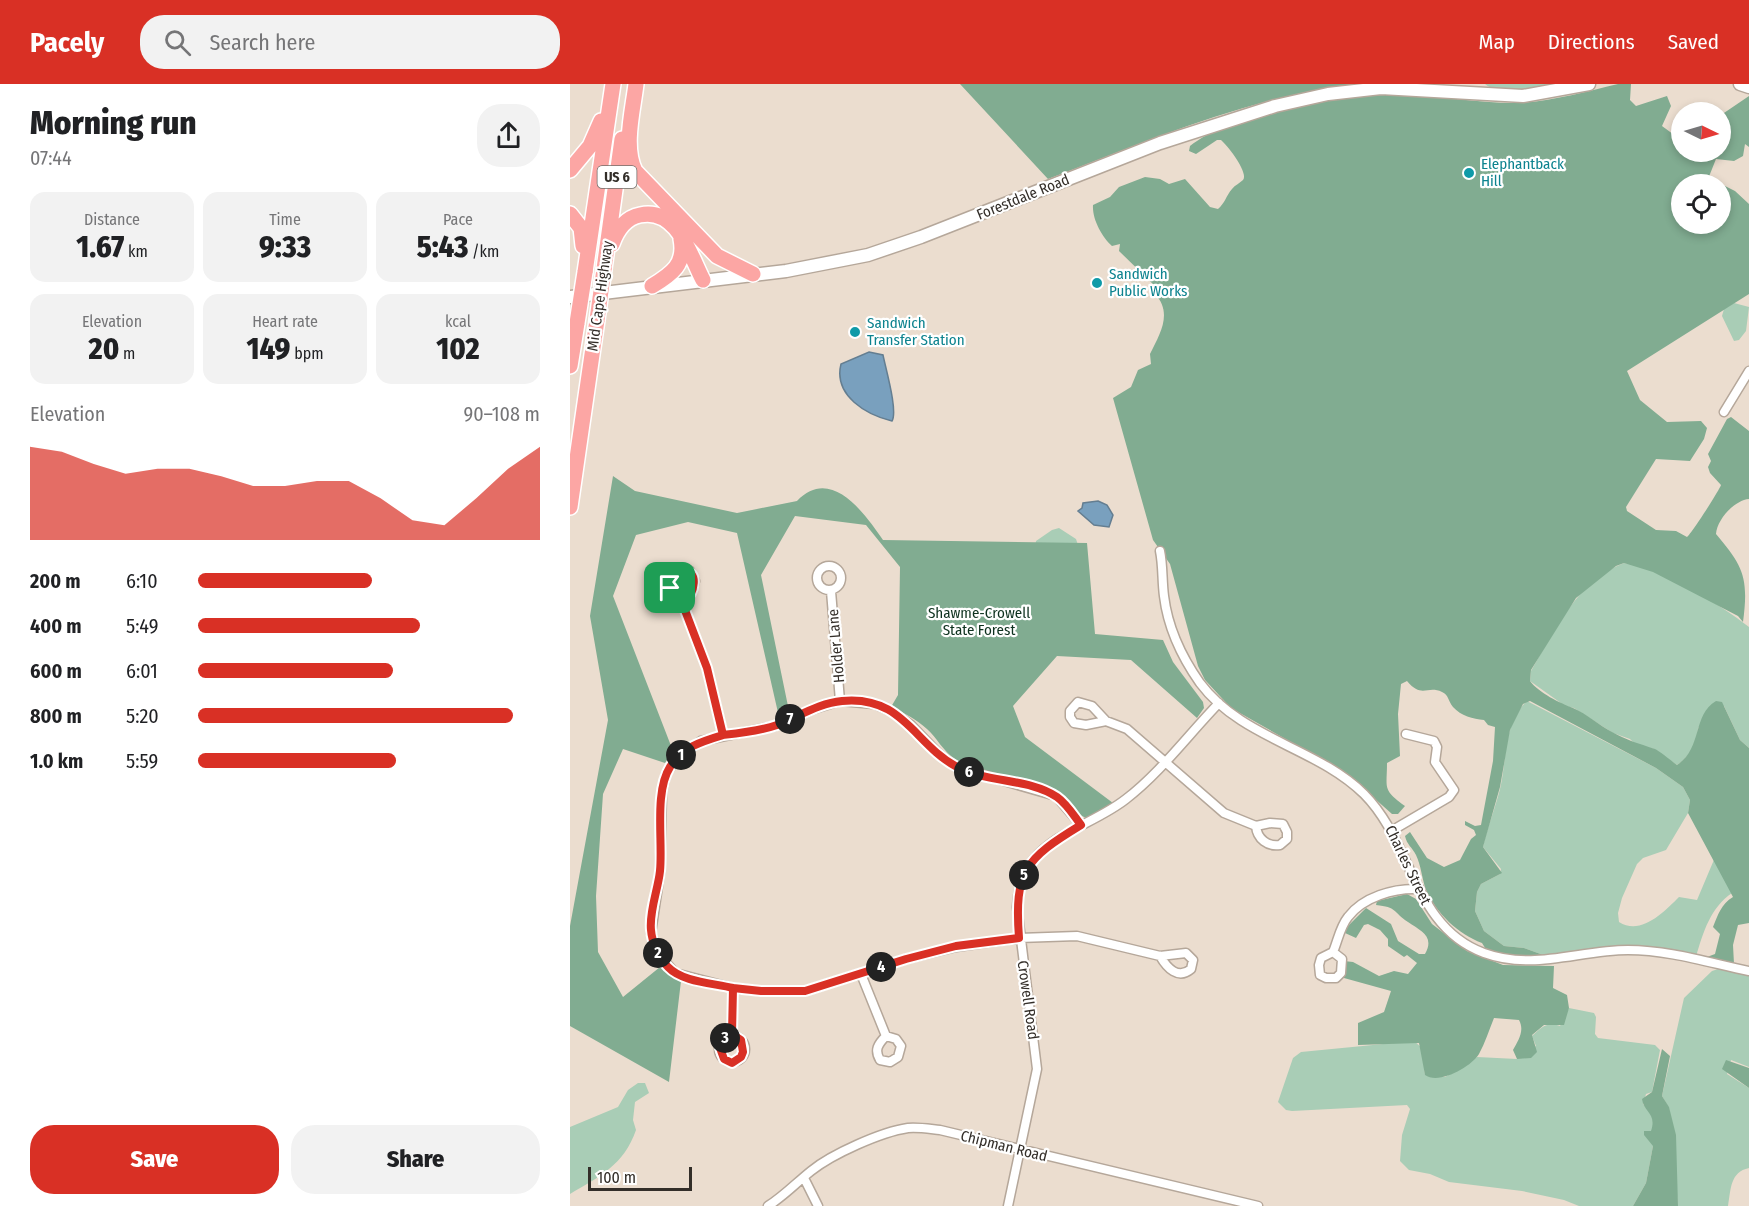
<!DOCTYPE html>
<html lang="en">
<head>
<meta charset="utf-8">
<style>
	body { margin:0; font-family:"Fira Sans Condensed",sans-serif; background:#f2f2f2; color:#202124; height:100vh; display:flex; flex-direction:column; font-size:22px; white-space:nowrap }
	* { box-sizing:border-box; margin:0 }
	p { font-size:20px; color:#757577 }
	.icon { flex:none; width:33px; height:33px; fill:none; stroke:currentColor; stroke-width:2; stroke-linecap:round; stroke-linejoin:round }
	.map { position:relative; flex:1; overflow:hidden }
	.side { display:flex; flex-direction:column; background:#fff; width:570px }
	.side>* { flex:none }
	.needle { width:39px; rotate:95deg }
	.buttons { position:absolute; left:1101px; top:18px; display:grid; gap:12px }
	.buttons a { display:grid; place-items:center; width:60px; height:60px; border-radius:50%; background:#fff; box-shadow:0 3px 9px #0003; font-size:30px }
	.scale { position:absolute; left:18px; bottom:15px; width:104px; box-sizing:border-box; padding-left:6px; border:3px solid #332e29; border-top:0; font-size:16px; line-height:21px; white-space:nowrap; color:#332e29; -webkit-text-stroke:4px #fff; paint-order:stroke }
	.pin { position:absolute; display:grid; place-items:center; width:51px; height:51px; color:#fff; margin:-26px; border-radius:12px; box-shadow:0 3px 9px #0006 }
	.km { position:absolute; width:30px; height:30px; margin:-15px; border-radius:50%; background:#222; color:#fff; font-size:16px; line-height:30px; text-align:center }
	.round { display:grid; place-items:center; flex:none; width:63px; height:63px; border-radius:24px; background:#f2f2f2 }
	.summary { display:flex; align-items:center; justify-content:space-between; height:102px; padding:0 30px }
	h1 { font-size:33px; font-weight:800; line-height:45px }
	.figures { display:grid; grid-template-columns:repeat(3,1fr); gap:9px; height:102px; padding:6px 30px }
	.figures div { display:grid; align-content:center; border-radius:15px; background:#f2f2f2; text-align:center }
	.figures b { font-size:30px; font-weight:800 }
	.figures small { font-size:16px; font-weight:400 }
	.figures p { font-size:16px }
	.chart { height:168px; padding:12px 30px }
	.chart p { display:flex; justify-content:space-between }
	.chart svg { width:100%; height:108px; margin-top:6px; fill:#d93025; opacity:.7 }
	.button { display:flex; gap:12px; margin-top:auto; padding:12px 30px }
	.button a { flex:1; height:69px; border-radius:24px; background:#d93025; color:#fff; font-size:24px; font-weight:800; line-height:69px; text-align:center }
	.button a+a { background:#f2f2f2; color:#202124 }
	ul { padding:0 30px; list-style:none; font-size:20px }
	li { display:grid; grid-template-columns:96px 72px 1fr; align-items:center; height:45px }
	li i { height:15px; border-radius:8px; background:#d93025 }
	header { display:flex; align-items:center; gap:36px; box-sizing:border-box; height:84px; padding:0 30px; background:#d93025; color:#fff }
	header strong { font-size:28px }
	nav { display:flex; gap:33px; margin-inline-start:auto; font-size:21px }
	.search { width:420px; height:54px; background:#f2f2f2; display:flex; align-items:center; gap:15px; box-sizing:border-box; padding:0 21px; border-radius:24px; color:#757577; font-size:22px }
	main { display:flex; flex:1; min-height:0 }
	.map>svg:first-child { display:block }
</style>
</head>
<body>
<header>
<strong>Pacely</strong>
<div class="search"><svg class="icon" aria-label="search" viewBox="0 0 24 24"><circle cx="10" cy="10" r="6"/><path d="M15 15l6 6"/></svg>Search here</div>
<nav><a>Map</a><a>Directions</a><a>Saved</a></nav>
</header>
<main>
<section class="side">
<div class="summary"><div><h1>Morning run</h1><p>07:44</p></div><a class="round"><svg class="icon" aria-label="share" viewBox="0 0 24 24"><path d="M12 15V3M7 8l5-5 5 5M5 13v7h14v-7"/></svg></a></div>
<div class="figures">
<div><p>Distance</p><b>1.67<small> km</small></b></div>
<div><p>Time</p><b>9:33</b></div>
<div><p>Pace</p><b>5:43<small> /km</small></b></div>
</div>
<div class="figures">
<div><p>Elevation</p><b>20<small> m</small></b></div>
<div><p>Heart rate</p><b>149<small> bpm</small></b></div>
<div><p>kcal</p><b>102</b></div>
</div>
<div class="chart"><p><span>Elevation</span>90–108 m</p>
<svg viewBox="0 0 160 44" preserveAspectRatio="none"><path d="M0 44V6L10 8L20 13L30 17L40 15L50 15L60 18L70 22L80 22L90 20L100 20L110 27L120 36L130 38L140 27L150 15L160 6V44z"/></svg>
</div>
<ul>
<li><b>200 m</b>6:10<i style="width:51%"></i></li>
<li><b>400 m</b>5:49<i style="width:65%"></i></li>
<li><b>600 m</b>6:01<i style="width:57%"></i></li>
<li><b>800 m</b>5:20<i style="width:92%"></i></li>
<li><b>1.0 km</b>5:59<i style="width:58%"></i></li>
</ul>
<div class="button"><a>Save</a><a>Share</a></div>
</section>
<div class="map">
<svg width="1179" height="1122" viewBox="0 0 1179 1122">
	<rect width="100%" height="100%" fill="#ebddcf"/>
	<path fill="#a9cdb6" d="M915 0H991C970 4 933 15 915 0Z
		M1164 219 1179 223 1176 247 1169 256 1164 257 1152 232 1154 225Z
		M489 444 506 455 508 461 464 470 466 457 482 446Z
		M1054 479C1090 483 1151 521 1179 543V664L1170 656 1154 622 1128 644C1128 659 1119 673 1107 681L1084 665 1066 661 1060 655 1043 649 1004 624 995 622 960 597 961 587C985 546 1007 497 1054 479Z
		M957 617 1086 684 1113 703 1120 716 1118 729 1096 766 1073 774 1067 780 1052 814 1048 829 1049 838C1071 852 1094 828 1109 813L1127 816 1146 771 1162 809C1141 823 1133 848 1126 873L1075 863H1034L976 872 954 864 934 862 914 847 905 827 907 808 911 800 930 790 931 785 913 763C917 744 925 725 930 705 937 676 933 639 957 617Z
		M1148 885 1179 891V983L1161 976 1157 990 1179 1004V1084C1160 1088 1161 1105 1158 1122H1108L1099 1024 1092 1012 1114 914 1142 887Z
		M999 924 1024 929 1026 933 1025 950 1028 954 1085 961 1090 966 1082 1008 1076 1010 1073 1020 1083 1031V1062L1076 1099 1063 1122H1009L994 1116 952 1107 879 1098 860 1090 839 1086 830 1077 832 1051 840 1025 837 1021 722 1027 716 1026 708 1018 723 974 731 968 844 957 852 964 855 991 875 993 907 973 947 975 966 962 962 952C971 944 977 937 990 942Z
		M68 999H75L79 1009 65 1018 63 1036 66 1046C54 1081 29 1093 0 1110V1043L48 1023 58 1006Z"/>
	<path fill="#81ac91" d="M390 0H790C681 11 579 57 478 95Z
		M1048 0H1061L1060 16 1066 22 1097 12 1101 22 1092 42 1111 56 1112 68H1150L1151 31 1179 12V63L1175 60 1173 72 1164 77 1146 75 1136 100H1112V140H1150L1151 104 1155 102 1165 107 1179 120V210L1057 287 1070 316 1097 338 1131 337 1137 344 1134 355 1120 377 1086 375 1056 423 1057 427 1086 446 1106 447 1117 453C1122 449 1150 405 1151 401L1140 389 1138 383 1141 377 1138 370 1157 335 1161 333 1179 347V415C1165 416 1147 435 1146 450 1173 482 1179 493 1173 538L1168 532 1083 488 1054 479 1046 482 1006 514 961 586 960 597C969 609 990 619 1003 624 1017 630 1029 641 1042 648 1056 656 1070 660 1085 665 1088 666 1103 678 1107 681 1133 664 1122 631 1146 617L1152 618 1170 656 1179 664V839L1168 841 1163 861 1164 880 1137 873 1145 870 1150 850 1143 843C1148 831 1151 820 1163 813L1118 729 1120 716 1113 703 1086 684 960 617 953 620 940 646 930 703 913 763 932 789 911 800 907 808 905 827 914 847 934 862 954 864 976 872 956 875 917 867 912 859C888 850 867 830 856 806 852 795 851 781 846 771 842 763 837 761 835 752L840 748 857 774 874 783 890 776 901 755 906 751 904 746 895 741V737L905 742 911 741 923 677 925 643 918 641 914 636C903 635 891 632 883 623 878 617 879 611 872 608 857 601 852 615 837 597L831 600 828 630 830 672 817 679C817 705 812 705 835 722L828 730H822L777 690 661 624 635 596 628 582 600 480 583 456 543 314 561 303 568 286 581 280 580 270C590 250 603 229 585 210L586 203 549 167 550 160 542 162C532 153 522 135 523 121L540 113 549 103 575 93 590 95 599 100 615 95 640 123 648 125C655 119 656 112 662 105 665 101 670 99 673 96 679 89 658 62 651 56H647L626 70 619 67 620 62C663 28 770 10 827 11 867 11 906 19 945 19 980 18 1014 8 1048 0Z
		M43 392 65 407 167 429 227 417C261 381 295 430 313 456L517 459 525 550 593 556 603 578 633 618 634 624 627 634 561 576 487 572 443 622 455 653 543 719 516 734C505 730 500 716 490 709 459 689 416 695 385 675 373 667 367 654 357 645 346 635 334 629 321 623L328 611 330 483 296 441 225 432 191 491 219 627 209 633 167 449 118 438 66 451 43 512 103 667 95 679 53 665 33 710 26 812 28 868 53 913 90 883 111 897 99 998 0 942V842L38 636 20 532Z
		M837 810 846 815 862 840 897 867 933 881 984 882 983 904 997 911 999 924 994 941H974L962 951 967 968 961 974 947 975 943 966C948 957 955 947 949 936L924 934C919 946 915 959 909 970 901 983 869 1001 855 991L849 959 788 961V939L814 928 821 907 774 894V877L783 878 809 892 824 887 838 890 847 879 837 871 834 873 818 862V855L810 846 798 840 794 841 786 854 775 849V845L796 824 821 840 828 857 849 870H855C865 852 851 847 838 838 823 828 827 823 806 821L807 817Z
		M1092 965 1100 972 1092 1012 1099 1023 1106 1051 1108 1122H1063L1076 1099 1083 1062 1074 1051V1047H1081C1087 1029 1074 1029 1072 1015L1082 1008Z
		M1156 976 1179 984V1004L1152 985Z"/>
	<path fill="#79a0be" stroke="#647e91" stroke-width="1.5" d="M299 268 313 271C316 286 328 327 322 337 297 331 263 312 271 280Z
		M528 417 537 421 543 431 539 443 524 441 508 427 512 424 513 419Z"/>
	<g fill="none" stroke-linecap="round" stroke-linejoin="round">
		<defs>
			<path id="minor" d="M1154 328 1179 287
				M590 467C593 481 592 497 594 512 598 545 611 572 630 599 672 655 746 663 794 710 843 759 843 843 914 869 963 887 1009 866 1058 866 1099 866 1140 879 1179 887
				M247 494a12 12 0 1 1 24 0a12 12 0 1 1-24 0Z
				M109 485 120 487 125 497 119 515 113 521C105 513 98 506 100 493Z
				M261 507 270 617
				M113 521 137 584 153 651
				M508 618 522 622 536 637 516 641 504 639 500 633V627Z
				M536 637 557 645 654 729 686 742
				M700 739 713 740 717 748V755L710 761C698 763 687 755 686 742Z
				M511 741 486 712 386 683 368 669 341 641 321 627 304 620 270 617 244 625 205 642 131 657 107 674 96 690 92 708 90 789 81 849 88 869 105 889 163 904 191 907H235L336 875 386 863 449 854 507 852 590 872 616 869 623 876 621 885C608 896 597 884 590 872
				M823 746 879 713 884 706 865 678 867 663 864 657 836 650
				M763 868 751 874 749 881 750 891 756 894H766L771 889 772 875 763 868C768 856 770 843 778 833 793 813 824 804 848 805
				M291 890 316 952 326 955 331 962 328 973 320 978 310 976C304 966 308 960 316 952
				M162 950 163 904
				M149 965a13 13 0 1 1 26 0a13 13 0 1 1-26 0Z
				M234 1094 248 1122
				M198 1122C214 1112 226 1099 241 1087 262 1070 311 1048 338 1044 348 1043 360 1045 370 1046L688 1122
				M438 1122 467 985 447 823C448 806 452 789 463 776 487 747 527 738 556 715 591 688 618 651 649 619"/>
			<path id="secondary" d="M1170 0 1179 3
				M0 213 216 187 298 171 351 153 590 59 705 22 758 10 811 4 953 12 1019 0"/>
			<path id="motorway" d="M66 0C63 26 53 63 65 87L147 172 183 190
				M0 86 20 62 31 37
				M0 130 11 144 13 162
				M42 160C47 146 55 134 70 131 107 123 120 171 133 196
				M34 185 52 55
				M15 188 43 0
				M82 202C102 190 116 180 111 155
				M0 282 7 239
				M0 423 27 236"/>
		</defs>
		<use href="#minor" stroke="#b5a79a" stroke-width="11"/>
		<use href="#secondary" stroke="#b5a79a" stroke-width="15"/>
		<use href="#motorway" stroke="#fff" stroke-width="18"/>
		<use href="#minor" stroke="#fff" stroke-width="8"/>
		<use href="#secondary" stroke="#fff" stroke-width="12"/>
		<use href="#motorway" stroke="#fca6a4" stroke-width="15"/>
		<defs>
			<path id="motorway-bridge" d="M27 236 34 185
				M7 239 15 188"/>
		</defs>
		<use href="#motorway-bridge" stroke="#fff" stroke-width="18" stroke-linecap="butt"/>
		<use href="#motorway-bridge" stroke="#fca6a4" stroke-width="15"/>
	</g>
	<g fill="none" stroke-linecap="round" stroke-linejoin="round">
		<defs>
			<path id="route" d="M100 504 104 512 113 521 137 584 153 651C133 657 112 663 100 683 84 708 93 758 90 787 88 806 79 827 81 846 82 859 89 874 98 883 112 898 143 899 163 904L162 950 171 956 173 968 171 973 162 979 154 975 150 964 155 953 162 950 163 904 191 907H235L336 875 386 862 449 854C444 787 455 775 511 741 504 732 497 720 487 713 459 694 417 699 387 683 344 660 333 611 272 617 249 619 228 633 207 641 190 647 171 649 153 651L137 584 113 521C124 509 132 486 109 485L99 493 100 504"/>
		</defs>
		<use href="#route" stroke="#fff" stroke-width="12"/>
		<use href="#route" stroke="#d93025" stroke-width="8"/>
	</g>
	<g fill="#0f9aa8" stroke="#fff" stroke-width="2">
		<circle cx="899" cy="89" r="6"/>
		<circle cx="527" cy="199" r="6"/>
		<circle cx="285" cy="248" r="6"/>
	</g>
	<g text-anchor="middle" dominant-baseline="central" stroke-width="4.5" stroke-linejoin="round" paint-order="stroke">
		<rect fill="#fff" stroke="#706d69" stroke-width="1.5" x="27.5" y="82" width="39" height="22" rx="4.5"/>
		<g font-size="14" font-weight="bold" fill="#332e29">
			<text x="47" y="93">US 6</text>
		</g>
		<g font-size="15" fill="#0d838f" stroke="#fff" text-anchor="start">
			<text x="911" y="80">Elephantback<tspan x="911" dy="17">Hill</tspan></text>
			<text x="539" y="190">Sandwich<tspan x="539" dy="17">Public Works</tspan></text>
			<text x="297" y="239">Sandwich<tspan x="297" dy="17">Transfer Station</tspan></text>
		</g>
		<g font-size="15" fill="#332e29" stroke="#fff">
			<text transform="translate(453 113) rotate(-22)">Forestdale Road</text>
			<text transform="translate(30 212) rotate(-82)">Mid Cape Highway</text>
			<text transform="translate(266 562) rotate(-95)">Holder Lane</text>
			<text transform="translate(838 781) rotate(64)">Charles Street</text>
			<text transform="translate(458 916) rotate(82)">Crowell Road</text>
			<text transform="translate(434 1062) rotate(14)">Chipman Road</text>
		</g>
		<g font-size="15" fill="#0e321f" stroke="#fff">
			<text x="409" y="529">Shawme-Crowell<tspan x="409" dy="17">State Forest</tspan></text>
		</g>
	</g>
</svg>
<div class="buttons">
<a><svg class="needle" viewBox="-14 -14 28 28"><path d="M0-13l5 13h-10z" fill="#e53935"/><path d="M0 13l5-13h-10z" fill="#757577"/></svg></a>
<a><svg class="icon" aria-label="locate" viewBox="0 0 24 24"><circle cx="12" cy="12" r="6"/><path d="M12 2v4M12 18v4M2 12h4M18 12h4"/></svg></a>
</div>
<div class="scale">100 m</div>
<div class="pin" style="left:100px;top:504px;background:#1e9e55"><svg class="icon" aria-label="arrive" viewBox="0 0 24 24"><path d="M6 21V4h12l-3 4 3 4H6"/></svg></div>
<b class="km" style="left:111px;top:671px">1</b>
<b class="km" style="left:88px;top:869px">2</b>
<b class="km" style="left:155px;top:954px">3</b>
<b class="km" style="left:311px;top:883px">4</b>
<b class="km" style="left:454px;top:791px">5</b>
<b class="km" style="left:399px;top:688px">6</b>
<b class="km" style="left:220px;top:635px">7</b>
</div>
</main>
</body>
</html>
